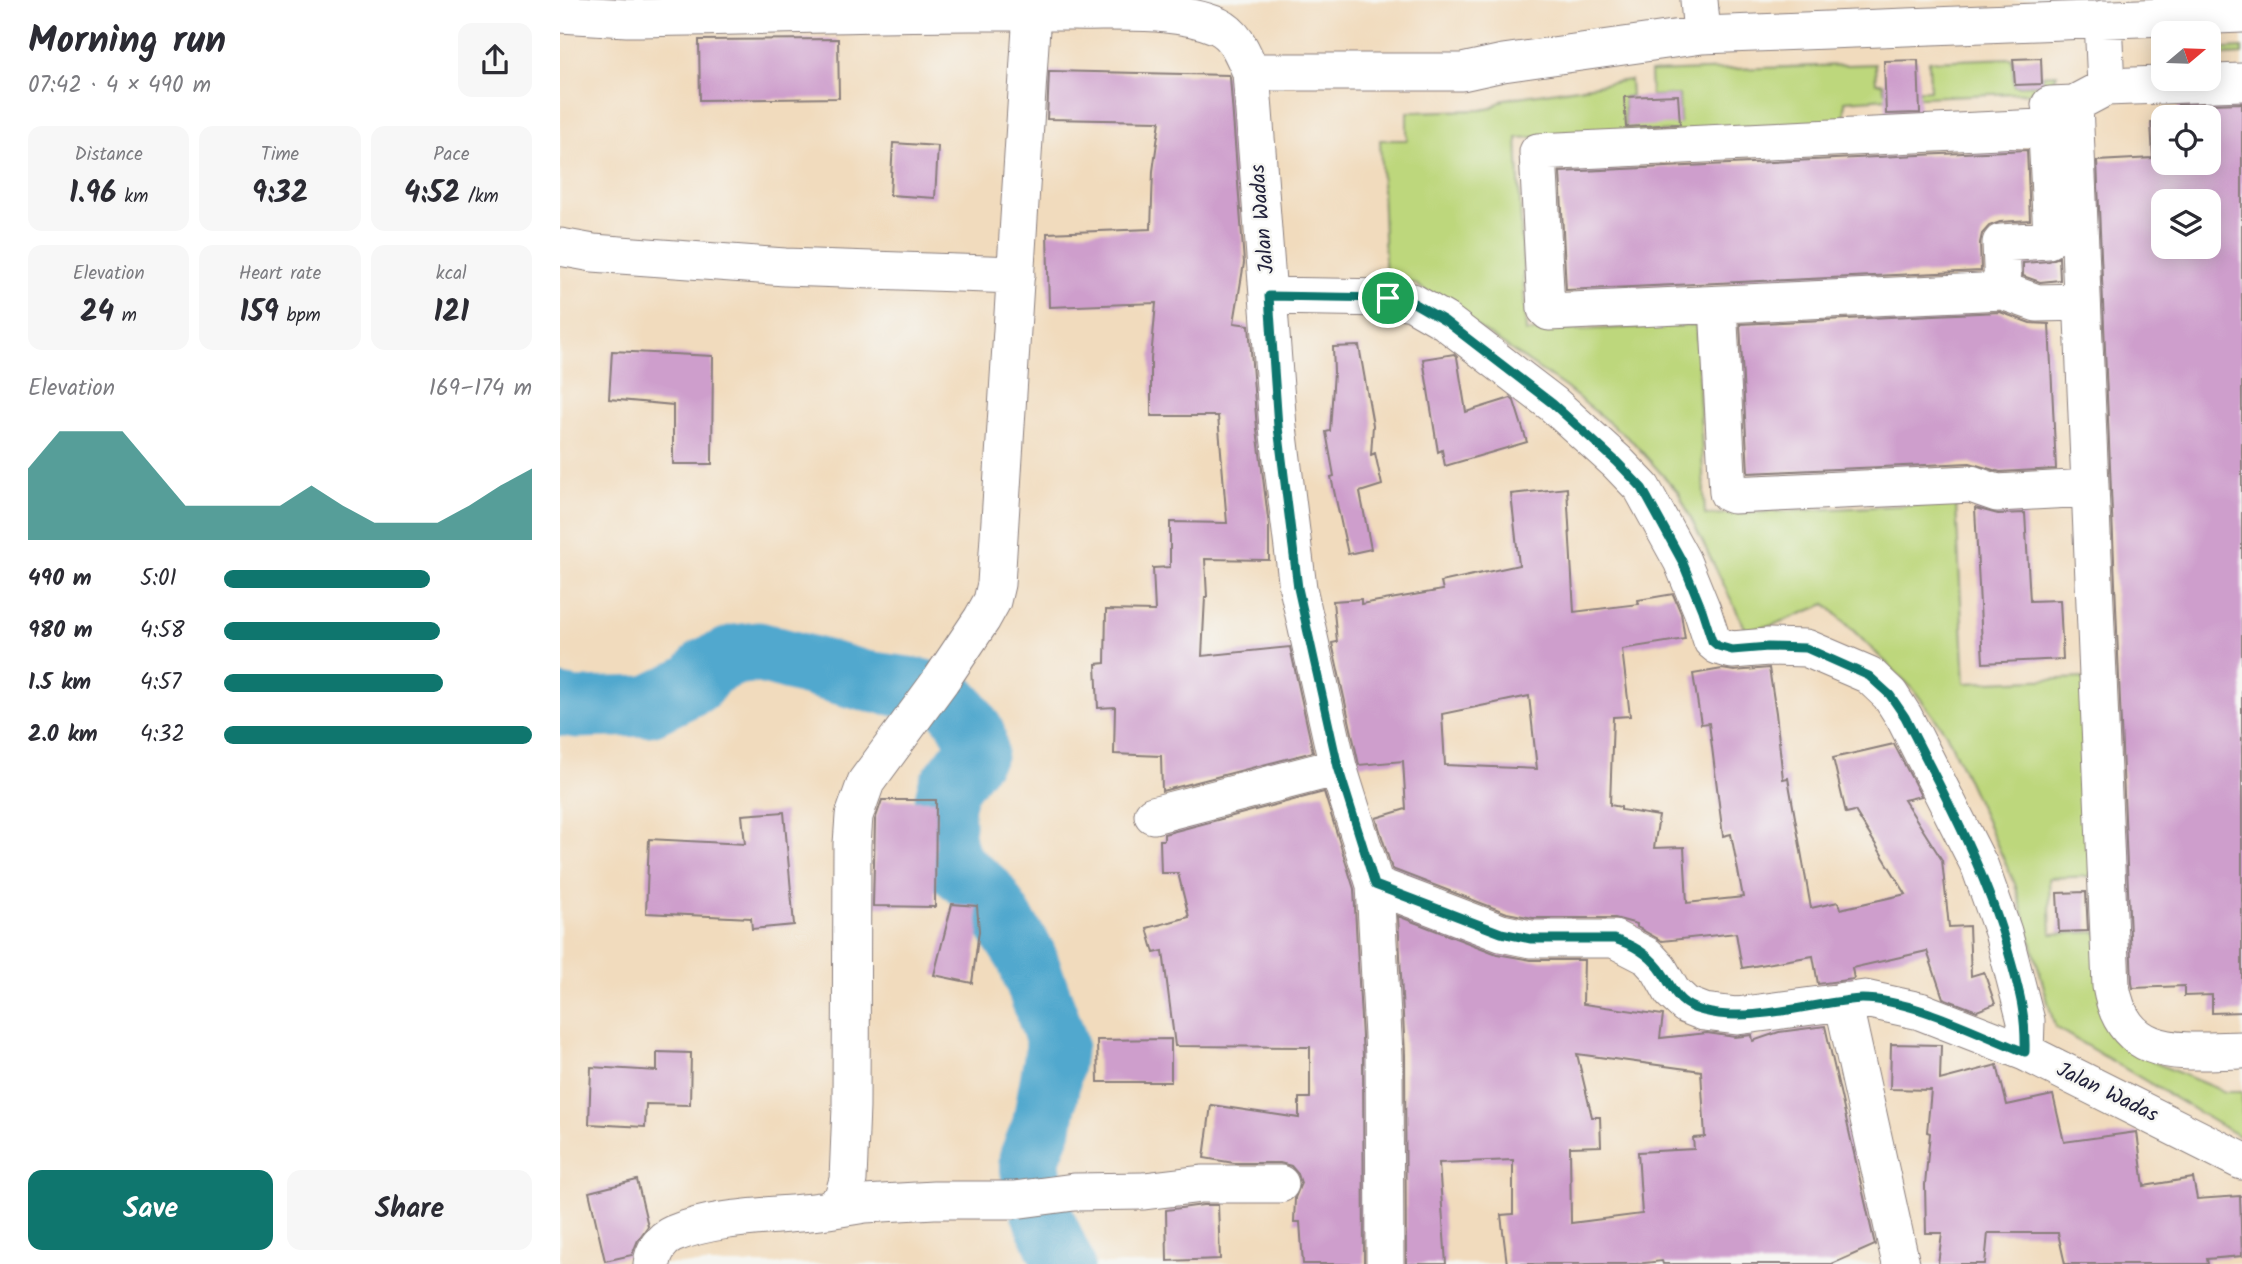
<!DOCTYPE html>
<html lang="en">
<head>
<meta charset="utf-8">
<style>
	body { margin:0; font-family:Kalam,sans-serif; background:#f7f7f7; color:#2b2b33; height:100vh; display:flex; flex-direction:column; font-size:26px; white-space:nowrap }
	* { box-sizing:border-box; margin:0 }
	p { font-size:23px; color:#7c7c81 }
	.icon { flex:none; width:38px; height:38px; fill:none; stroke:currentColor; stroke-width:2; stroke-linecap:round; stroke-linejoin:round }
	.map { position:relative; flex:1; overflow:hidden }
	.sheet { display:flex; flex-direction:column; background:#fff; width:560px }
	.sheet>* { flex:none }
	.needle { width:46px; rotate:71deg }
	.controls { position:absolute; left:1591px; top:21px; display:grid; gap:14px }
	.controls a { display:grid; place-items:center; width:70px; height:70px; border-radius:14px; background:#fff; box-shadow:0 4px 18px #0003; font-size:35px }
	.pin { position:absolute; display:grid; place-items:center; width:60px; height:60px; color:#fff; margin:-30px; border:4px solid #fff; border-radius:50%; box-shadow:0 2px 7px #0007 }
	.round { display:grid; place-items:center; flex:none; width:74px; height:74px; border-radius:14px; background:#f7f7f7 }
	.overview { display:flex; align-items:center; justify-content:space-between; height:119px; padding:0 28px }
	h1 { font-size:38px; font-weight:700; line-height:52px }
	.stats { display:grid; grid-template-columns:repeat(3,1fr); gap:10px; height:119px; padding:7px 28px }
	.stats div { display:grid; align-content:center; border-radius:14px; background:#f7f7f7; text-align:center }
	.stats b { font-size:30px; font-weight:700 }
	.stats small { font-size:19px; font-weight:400 }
	.stats p { font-size:19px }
	.chart { height:196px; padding:14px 28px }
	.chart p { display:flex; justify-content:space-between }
	.chart svg { width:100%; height:126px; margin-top:7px; fill:#0f766e; opacity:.7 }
	.action { display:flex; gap:14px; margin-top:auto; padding:14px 28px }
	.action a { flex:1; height:80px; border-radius:14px; background:#0f766e; color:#fff; font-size:28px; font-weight:700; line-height:80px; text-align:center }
	.action a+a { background:#f7f7f7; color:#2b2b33 }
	ul { padding:0 28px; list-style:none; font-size:23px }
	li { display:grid; grid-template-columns:112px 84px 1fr; align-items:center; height:52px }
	li i { height:18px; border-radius:9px; background:#0f766e }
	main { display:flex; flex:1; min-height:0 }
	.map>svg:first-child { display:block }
</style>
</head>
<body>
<main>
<section class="sheet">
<div class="overview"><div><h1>Morning run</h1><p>07:42 · 4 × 490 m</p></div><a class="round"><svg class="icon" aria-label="share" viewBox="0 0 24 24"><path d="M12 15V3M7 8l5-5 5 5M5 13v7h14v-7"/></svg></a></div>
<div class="stats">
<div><p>Distance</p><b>1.96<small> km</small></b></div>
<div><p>Time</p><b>9:32</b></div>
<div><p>Pace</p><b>4:52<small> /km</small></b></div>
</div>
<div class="stats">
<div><p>Elevation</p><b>24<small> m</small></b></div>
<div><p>Heart rate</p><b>159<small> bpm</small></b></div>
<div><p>kcal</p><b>121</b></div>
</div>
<div class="chart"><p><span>Elevation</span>169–174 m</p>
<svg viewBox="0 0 160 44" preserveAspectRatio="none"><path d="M0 44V19L10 6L20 6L30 6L40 19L50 32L60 32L70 32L80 32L90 25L100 32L110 38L120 38L130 38L140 32L150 25L160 19V44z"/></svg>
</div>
<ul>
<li><b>490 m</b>5:01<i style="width:67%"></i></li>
<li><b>980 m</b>4:58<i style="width:70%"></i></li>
<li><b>1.5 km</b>4:57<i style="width:71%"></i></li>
<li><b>2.0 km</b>4:32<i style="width:100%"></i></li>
</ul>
<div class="action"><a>Save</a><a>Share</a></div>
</section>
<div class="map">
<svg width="1682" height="1264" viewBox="0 0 1682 1264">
	<rect width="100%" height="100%" fill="#f6f6f2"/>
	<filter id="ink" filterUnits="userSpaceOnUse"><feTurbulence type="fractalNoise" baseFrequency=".0143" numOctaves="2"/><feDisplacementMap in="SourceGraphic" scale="14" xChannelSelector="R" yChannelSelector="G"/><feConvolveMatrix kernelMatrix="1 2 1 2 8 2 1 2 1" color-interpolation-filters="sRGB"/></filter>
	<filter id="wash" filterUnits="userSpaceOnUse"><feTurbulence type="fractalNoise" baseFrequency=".00686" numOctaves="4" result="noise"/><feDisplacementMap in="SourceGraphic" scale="28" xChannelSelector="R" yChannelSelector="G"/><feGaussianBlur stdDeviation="1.57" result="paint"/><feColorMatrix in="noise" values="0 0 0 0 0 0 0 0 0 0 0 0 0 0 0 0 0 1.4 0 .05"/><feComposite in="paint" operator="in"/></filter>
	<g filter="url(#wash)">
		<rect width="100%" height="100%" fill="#f1dbbd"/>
		<path fill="#bdd77c" stroke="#707c5c" stroke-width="2" d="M1682 48V54L1649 56V50Z
			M1452 58 1454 86 1483 85V75L1497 74C1493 84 1489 88 1479 92L1341 98V91L1370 90 1369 61Z
			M1315 64 1316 83H1323L1324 91H1328L1329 98 1285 101V124L957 138 966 332 1136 325 1145 515 1396 503 1405 683 1524 678 1534 876 1489 878 1491 934 1537 932 1593 1062 1665 1092H1682V1138L1495 1027 1455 884 1386 733 1353 689 1266 604 1213 625 1186 630 1118 492 1073 442 1005 387 854 283 826 284 820 140H847V112L921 110 931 108 945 99 1070 80 1071 96 1064 97 1065 125 1120 123 1119 95 1091 96 1090 72Z"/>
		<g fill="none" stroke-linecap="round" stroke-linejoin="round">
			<path stroke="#51a8ce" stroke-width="61" d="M0 705 17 708 89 706 136 683 148 667 175 655 198 652 305 681 361 689 389 700 401 713 415 734 417 750 388 788 383 808 385 824 383 836 393 865 426 893 466 956 497 1042 482 1127 469 1159 474 1191 485 1222 504 1264"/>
		</g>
		<g id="blocks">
			<path fill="#ce9ecc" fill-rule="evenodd" d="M278 39 279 98 140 100 139 40Z
				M1481 58 1482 84 1455 85 1453 59Z
				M1358 60 1360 113 1326 114 1324 61Z
				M489 71 669 75 670 77 684 263 674 323 689 325 697 429 709 526V560L645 559 647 597H645L642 656 730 647 753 752 602 791 601 756 554 754 555 707 538 708 536 664 545 663 546 610 595 611 593 568 610 567V522L667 523 658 416H591V359L596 303 489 307 487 233 591 229 593 171 600 121 487 119Z
				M1118 95 1120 124 1066 127 1064 97Z
				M1682 103V1012L1652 1013V995L1624 996V986L1573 988 1572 983 1537 161 1593 158 1591 122H1603V163H1648V117H1618V105ZM1603 201H1648V247H1603Z
				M333 143 378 146 375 198 330 195Z
				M1467 150 1470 220 1440 222 1429 226 1422 234 1420 243 1421 271 1006 290 1000 172Z
				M1499 257 1500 280 1480 282 1463 276V263L1489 261Z
				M1440 312 1470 323 1489 324 1496 469 1440 472 1410 463 1188 473 1180 324Z
				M799 346 813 425 811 455 815 453 822 485 800 492 811 549 788 554 771 477 774 476 766 432 770 431 774 372 773 347Z
				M52 351 153 356 152 464H113V405L49 399Z
				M894 354 897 357 906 412 951 398 954 401 967 442 885 466 882 450 878 452 863 359Z
				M1007 488 1014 612 1079 604 1078 600 1113 594 1121 613 1125 639 1062 649 1070 716 1053 717 1050 805 1061 807V810L1099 816 1094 848 1124 847 1127 903 1183 897 1171 834 1163 836 1149 723 1141 724 1133 674 1162 669 1174 671 1209 668 1216 713 1223 779 1228 778 1251 908 1278 902 1280 909 1346 894 1295 811 1286 813 1273 758 1334 744 1361 796 1344 800 1382 860 1389 927 1409 926 1411 976 1424 972 1435 1004 1417 1011 1383 998 1367 951 1292 968 1294 979 1258 984 1253 956 1182 968 1176 933 1102 941 1077 927V924L1055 918H973L947 913 832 869 816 818 846 809 843 761 799 765 772 643 777 642 773 601 801 599V604L883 590 881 582 959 565 951 494ZM969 696 977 769 885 765 882 714Z
				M1415 508 1438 514 1465 513 1470 601 1500 600 1503 659 1423 663Z
				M764 792 794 889 803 1056 804 1264H743L740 1222H734L735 1198 741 1183 738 1174 731 1166 720 1163H674L644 1158 651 1105 739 1118V1098H750V1047L615 1046 603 951 594 953 587 928 629 917 618 873H601L600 840H604V834Z
				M322 800H376L375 907 313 906 315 820Z
				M224 812 234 925 192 929 191 918 86 913 89 839 185 844 182 815Z
				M1526 892 1528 931 1499 932 1497 893Z
				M392 904 417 906 419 931 412 983 374 975Z
				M838 916 937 954 971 960H1024L1023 1004 1103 1015 1100 1038 1147 1033 1175 1037 1192 1035 1193 1041 1219 1032 1265 1026 1315 1245 1272 1264H1103L1102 1261 1076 1264H947L941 1215 953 1214V1160L879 1163 886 1264H846L845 1055ZM1017 1054 1141 1071 1145 1137 1133 1138 1134 1149 1078 1152 1082 1214 1011 1223 1010 1147 1041 1146 1040 1117H1032Z
				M611 1039V1082H538L537 1040Z
				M1331 1044 1381 1045 1380 1080 1437 1065 1447 1105 1493 1095 1504 1142 1577 1132 1584 1186 1633 1178 1637 1199 1680 1196 1682 1256 1647 1259 1648 1264H1505L1498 1233H1428L1425 1264H1378L1382 1233H1366L1365 1185 1370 1133 1367 1132 1371 1090 1330 1089Z
				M97 1052 131 1053 130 1105 86 1104 85 1127 29 1124 31 1067 97 1071Z
				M77 1180 88 1226 78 1240 72 1255 45 1261 29 1192Z
				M643 1205H658L660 1259 607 1261 606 1210Z"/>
		</g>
	</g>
	<g filter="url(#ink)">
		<use href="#blocks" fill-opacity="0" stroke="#8a7e7c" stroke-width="2"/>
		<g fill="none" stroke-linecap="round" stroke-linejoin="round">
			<defs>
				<path id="minor" d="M0 14 67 18C215 16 363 10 512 12 557 13 616 8 658 26 677 35 683 55 691 72L718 427 738 588 778 767 815 885 941 933 971 939H1054L1087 956 1099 969 1112 992 1126 1005 1144 1012 1177 1016 1305 999 1360 1011 1465 1052 1682 1161
					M1543 19 1546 87 1682 82
					M1142 35 1682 14
					M691 72H902L943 63 1142 35 1139 0
					M1514 104 1551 986C1564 1062 1622 1051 1682 1050
					M1490 105 1514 104 1546 87
					M0 247 33 253 225 267 456 275
					M1443 291 1441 243 1488 240 1492 236 1487 134 1480 128 978 152 986 309 989 312 1443 291 1477 303 1522 302
					M709 296 828 298 852 302 885 321 993 404 1057 462 1082 488 1122 561 1142 610 1152 641 1158 646 1172 650 1208 647 1246 648 1309 675 1330 695 1344 717 1420 867 1443 932 1466 1021 1465 1052
					M1158 305 1168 493 1173 495 1411 484 1437 493 1530 488
					M593 815 778 767
					M815 885 824 1055 825 1264
					M1283 1001 1341 1264
					M268 1210 305 1204 374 1200H454L514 1192 584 1191 642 1184H720
					M92 1264C93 1252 101 1239 113 1234 158 1215 219 1217 268 1210L282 1200 288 1180 291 1107 292 844 294 816 306 782 381 680 422 619 432 601 436 584 472 12"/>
			</defs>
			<use href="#minor" stroke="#8a7e7c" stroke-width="39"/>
			<use href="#minor" stroke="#fff" stroke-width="37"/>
		</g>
	</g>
	<g fill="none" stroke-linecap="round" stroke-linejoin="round" filter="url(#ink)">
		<defs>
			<path id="route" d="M709 296 828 298 852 302 885 321 993 404 1057 462 1082 488 1122 561 1142 610 1152 641 1158 646 1172 650 1208 647 1246 648 1309 676 1330 695 1345 717C1385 796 1427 872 1450 958 1460 993 1466 1015 1465 1052 1418 1034 1352 999 1302 999 1293 999 1285 1001 1276 1002 1235 1008 1183 1022 1143 1011 1115 1004 1114 988 1099 968 1088 954 1071 944 1054 939H971L941 933 815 885 778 767 738 588 718 427Z"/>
		</defs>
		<use href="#route" stroke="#fff" stroke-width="14"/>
		<use href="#route" stroke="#0f766e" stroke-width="9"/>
	</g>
	<g text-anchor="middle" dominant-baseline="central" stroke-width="5" stroke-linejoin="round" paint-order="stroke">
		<g font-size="21" fill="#22223b" stroke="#f6f6f2">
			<text transform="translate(703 219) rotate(-95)">Jalan Wadas</text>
			<text transform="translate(1547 1093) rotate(26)">Jalan Wadas</text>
		</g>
	</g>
</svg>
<div class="controls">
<a><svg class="needle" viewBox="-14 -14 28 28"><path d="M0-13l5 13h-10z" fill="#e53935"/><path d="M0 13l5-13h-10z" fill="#7c7c81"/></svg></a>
<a><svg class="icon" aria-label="locate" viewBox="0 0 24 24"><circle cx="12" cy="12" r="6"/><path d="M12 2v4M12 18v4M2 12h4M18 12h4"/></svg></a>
<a><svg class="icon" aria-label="layers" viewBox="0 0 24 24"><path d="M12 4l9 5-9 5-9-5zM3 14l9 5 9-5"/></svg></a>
</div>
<div class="pin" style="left:828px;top:298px;background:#1e9e55"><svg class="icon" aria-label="arrive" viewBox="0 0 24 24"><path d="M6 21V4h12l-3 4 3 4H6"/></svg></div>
</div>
</main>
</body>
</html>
